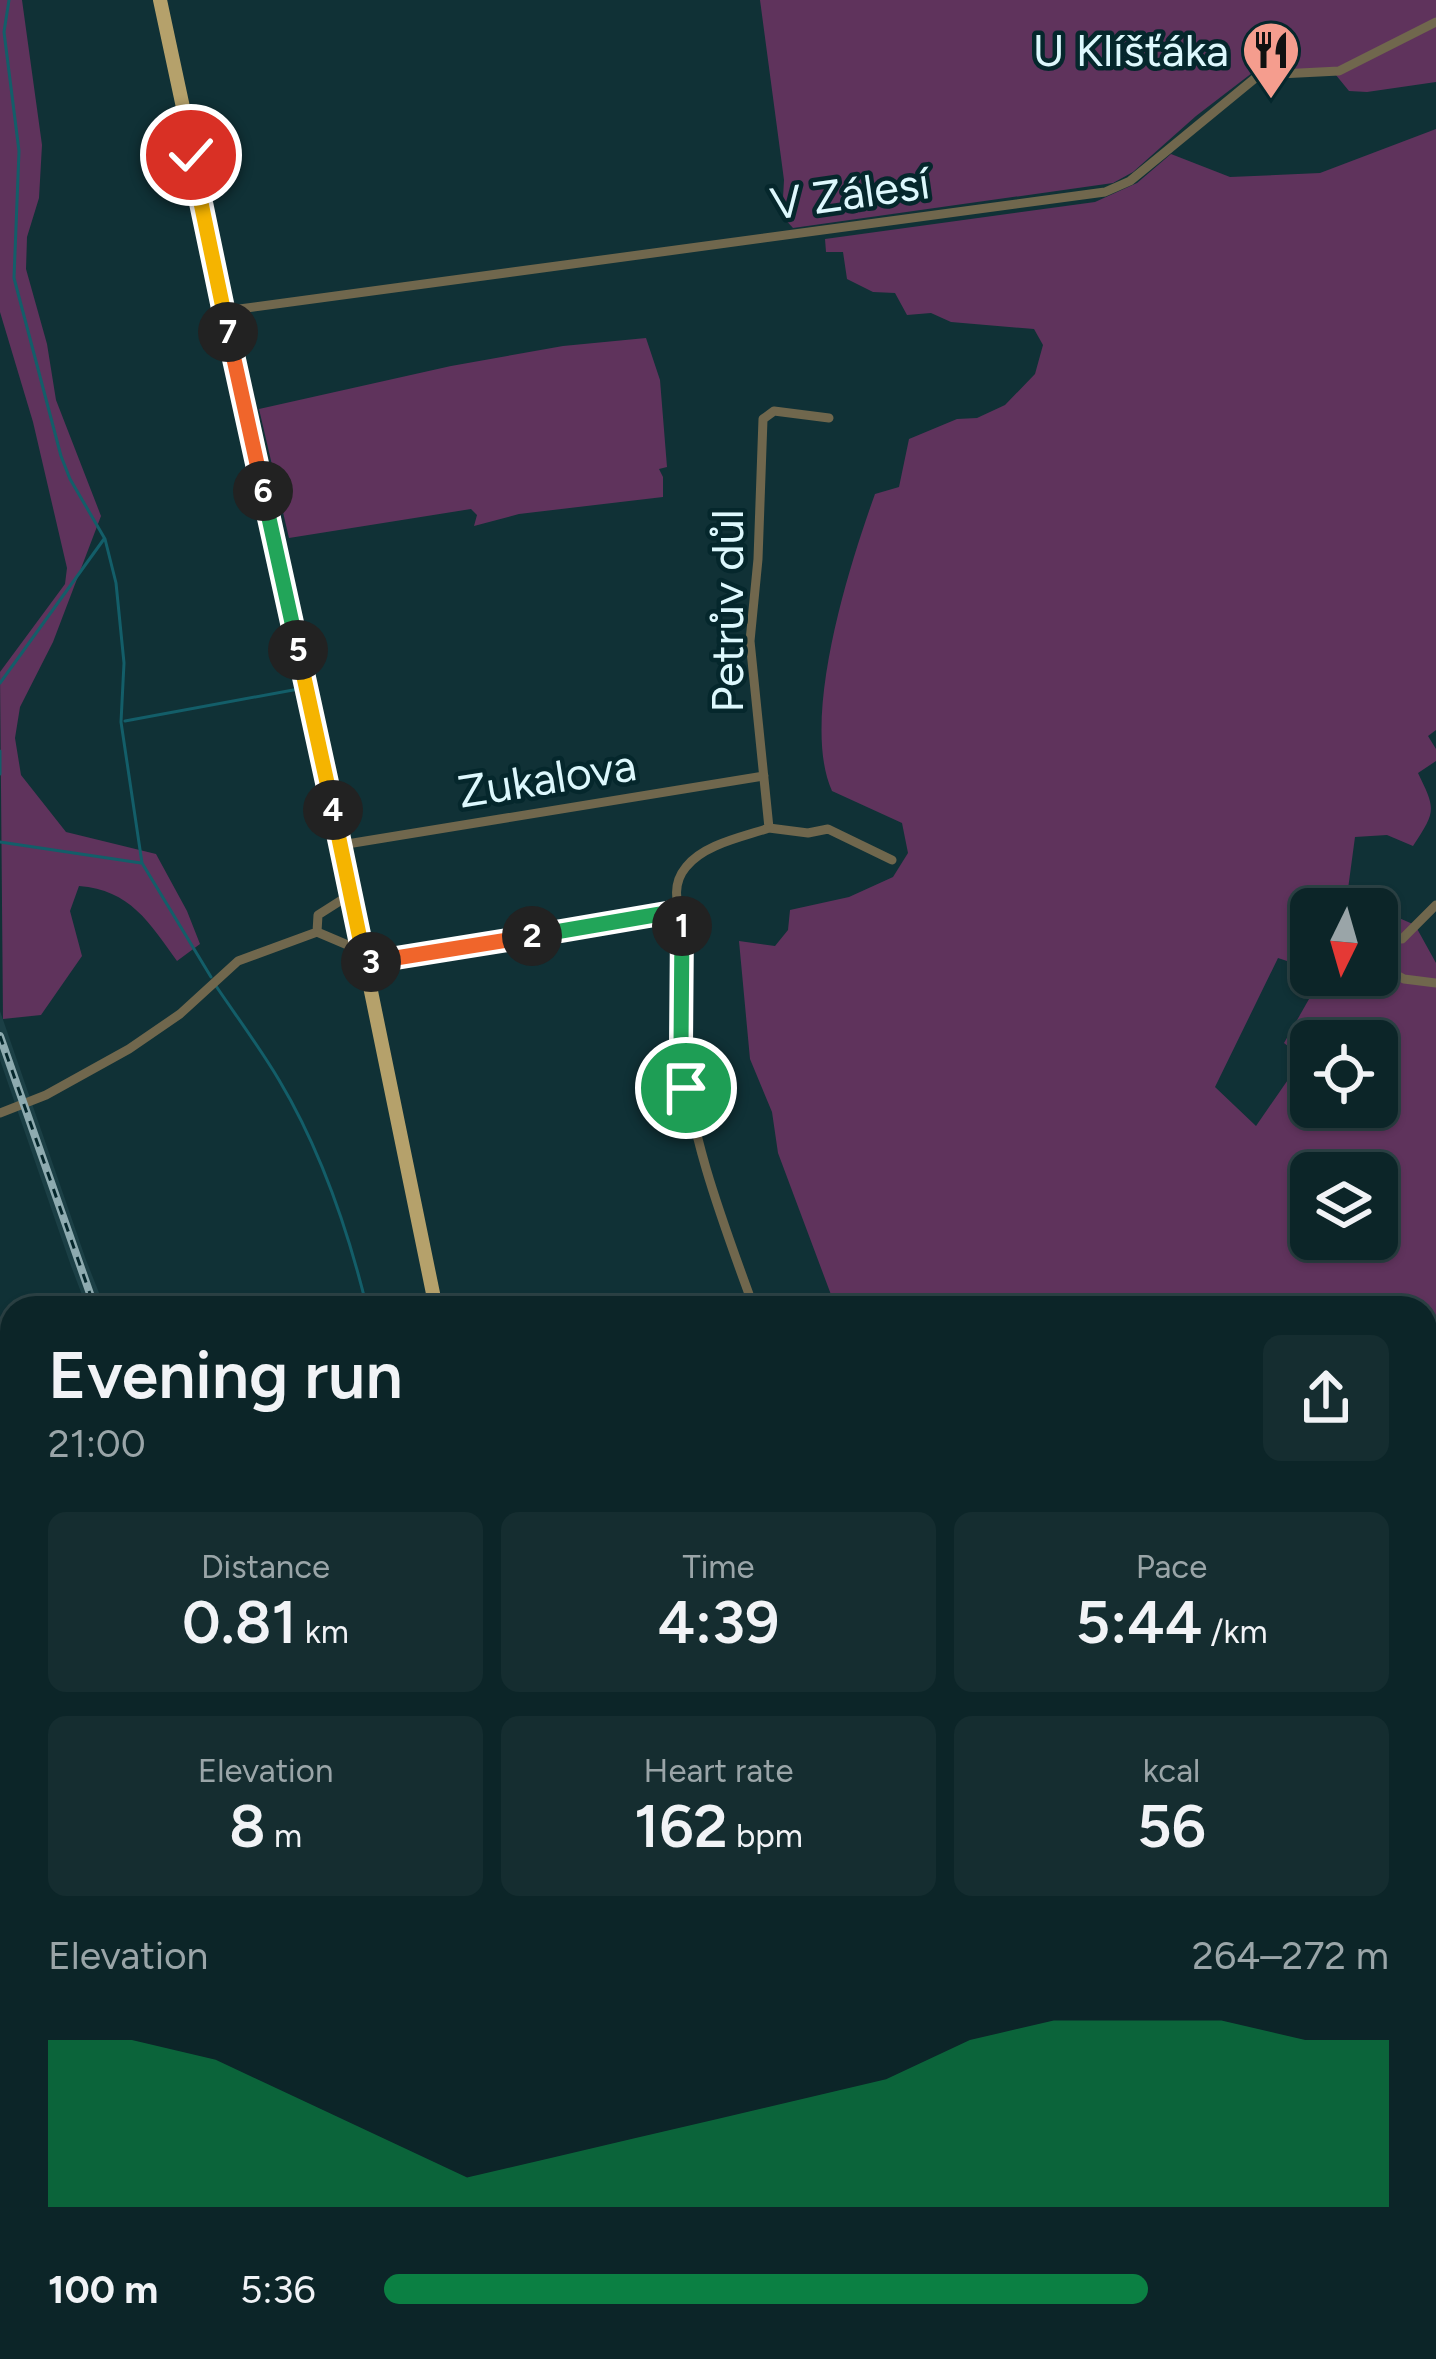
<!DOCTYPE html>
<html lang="en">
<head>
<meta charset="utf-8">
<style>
	body { margin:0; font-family:Figtree,sans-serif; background:#152d30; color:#f1f3f6; height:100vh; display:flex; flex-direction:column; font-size:45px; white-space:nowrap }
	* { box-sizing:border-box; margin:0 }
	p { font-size:39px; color:#9aa5a8 }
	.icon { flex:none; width:66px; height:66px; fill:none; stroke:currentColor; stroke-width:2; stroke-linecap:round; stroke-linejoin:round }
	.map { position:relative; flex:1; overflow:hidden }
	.panel { position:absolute; left:0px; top:1296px; width:1437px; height:1065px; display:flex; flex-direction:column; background:#0c2528; border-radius:36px 36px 0 0; box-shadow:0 3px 9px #0004,0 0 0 3px #2c4245 }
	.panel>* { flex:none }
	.needle { width:78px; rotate:185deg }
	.tools { position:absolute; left:1290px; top:888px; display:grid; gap:24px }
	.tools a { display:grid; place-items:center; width:108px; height:108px; border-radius:18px; background:#0c2528; box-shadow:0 3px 9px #0004,0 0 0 3px #2c4245; font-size:60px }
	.pin { position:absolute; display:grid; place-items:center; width:102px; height:102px; color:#fff; margin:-51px; border:6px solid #fff; border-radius:50%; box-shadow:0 3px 12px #0007 }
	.km { position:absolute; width:60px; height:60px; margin:-30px; border-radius:50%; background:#222; color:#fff; font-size:33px; line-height:60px; text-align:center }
	.round { display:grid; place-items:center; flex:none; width:126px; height:126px; border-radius:18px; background:#152d30 }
	.head { display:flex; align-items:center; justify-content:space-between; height:204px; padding:0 48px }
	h1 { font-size:66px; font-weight:600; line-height:90px }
	.figures { display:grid; grid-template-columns:repeat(3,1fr); gap:18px; height:204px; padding:12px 48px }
	.figures div { display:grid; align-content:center; border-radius:18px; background:#152d30; text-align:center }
	.figures b { font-size:60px; font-weight:600 }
	.figures small { font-size:33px; font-weight:400 }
	.figures p { font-size:33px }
	.chart { height:336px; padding:24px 48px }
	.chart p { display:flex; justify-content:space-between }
	.chart svg { width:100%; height:216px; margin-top:12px; fill:#0b8043; opacity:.7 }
	ul { padding:0 48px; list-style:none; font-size:39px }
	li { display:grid; grid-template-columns:192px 144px 1fr; align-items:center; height:90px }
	li i { height:30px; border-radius:15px; background:#0b8043 }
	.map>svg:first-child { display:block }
</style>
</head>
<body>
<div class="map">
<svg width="1436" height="2359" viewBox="0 0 1436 2359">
	<rect width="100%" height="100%" fill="#103136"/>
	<path fill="#1b3f45" d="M0 1011 86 1260 105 1308H87L71 1266 0 1060Z"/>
	<path fill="#5f335c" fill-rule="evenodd" d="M0 0H22L42 145 39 198 27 237 26 269 47 344 56 400 101 516 53 642 20 707 15 738 21 775 66 832 156 854 187 911 200 944 177 961C149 922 130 890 79 886L70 911 82 956 41 1015 3 1019 0 672 65 584 67 568 33 422 0 312Z
		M760 0H1436V82L1367 92 1349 91 1331 69 1252 73 1196 116 1133 172 1113 183 793 228 782 216 784 180Z
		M1436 129V730L1428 736 1436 749V761L1418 773C1436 810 1436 811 1413 846L1387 835 1355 837 1348 889 1351 897 1415 925 1436 963V1467L1425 1478V1308H836L778 1153 772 1112 750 1059 739 941 775 946 788 930 790 910 849 897 893 877 908 853 902 823 832 791C800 720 849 566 875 494L899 487 909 439 957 419 977 418 1005 405 1035 374 1043 345 1034 329 951 322 931 313 907 315 895 293 873 292 847 279 843 252H826L825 239 1095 202 1137 183 1171 154 1230 177 1320 173ZM1311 909H1377V975H1318L1317 985 1284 1043 1303 1058 1256 1126 1215 1087 1278 958 1311 969ZM1311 1041H1377V1107H1311ZM1311 1173H1377V1239H1311Z
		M646 338 660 380 667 467 659 469 663 477V497L519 514 474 526 477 515 471 509 289 538 259 409 451 366 563 346Z
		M1425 1611 1436 1615V1670L1425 1709Z
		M1436 1876V1947L1425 1949V1877Z
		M0 1974 12 1979V2097L0 2095Z"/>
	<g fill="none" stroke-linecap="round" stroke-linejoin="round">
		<path stroke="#135e69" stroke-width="3" d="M9 0 4 32 19 151 14 278 61 456 70 479 105 539 116 583 124 663 121 722 142 863 211 977
			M0 683 104 539
			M125 721 304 688
			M0 751V774
			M0 842 141 863
			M216 986C237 1017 260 1048 279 1080 321 1150 348 1230 367 1308
			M0 1766 12 1761
			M0 1997 12 2002
			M409 2349 413 2359"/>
		<path stroke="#70674d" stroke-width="9" d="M224 311 1105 192 1130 181 1259 75 1339 71 1436 22
			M769 828 808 833 828 829 892 860
			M341 845 764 776
			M317 932 318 915 351 894
			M1402 939 1436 905
			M366 963 678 911
			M1377 965 1404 979 1436 983
			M0 1113 46 1095 129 1049 180 1014 238 961 317 932 350 946 362 945
			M754 1308C724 1225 690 1138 682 1049 678 1012 688 975 685 938 682 913 667 890 686 867 704 844 743 837 769 828L750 641 758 559 763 419 774 411 829 418
			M0 1704 12 1709
			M1425 1718H1436
			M1425 1807H1436
			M1425 1962 1436 1961
			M1425 2333 1436 2336
			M992 2349 1002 2359"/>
		<path stroke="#97875e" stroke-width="12" d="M1425 2236 1436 2240"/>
		<path stroke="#b5a16b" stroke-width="14" d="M160 0 341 845 436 1308
			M355 2349 356 2359"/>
		<defs>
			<path id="rail" d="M0 1036 95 1308
				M898 2349 907 2359"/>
		</defs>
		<use href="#rail" stroke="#8eabb0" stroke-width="8"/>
		<use href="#rail" stroke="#05272c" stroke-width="3" stroke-dasharray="9" stroke-linecap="butt"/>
	</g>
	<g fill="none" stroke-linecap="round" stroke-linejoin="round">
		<defs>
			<path id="split-1" d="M682 926 681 1045 686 1088"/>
			<path id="split-2" d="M532 936 678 911 682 926"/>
			<path id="split-3" d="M371 962 532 936"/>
			<path id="split-4" d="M333 810 365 963 371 962"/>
			<path id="split-5" d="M298 650 333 810"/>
			<path id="split-6" d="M263 491 298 650"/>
			<path id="split-7" d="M228 332 263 491"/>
			<path id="split-8" d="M191 155 228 332"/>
		</defs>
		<use href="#split-1" stroke="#fff" stroke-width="24"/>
		<use href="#split-2" stroke="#fff" stroke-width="24"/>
		<use href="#split-3" stroke="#fff" stroke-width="24"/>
		<use href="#split-4" stroke="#fff" stroke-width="24"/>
		<use href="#split-5" stroke="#fff" stroke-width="24"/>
		<use href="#split-6" stroke="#fff" stroke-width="24"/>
		<use href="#split-7" stroke="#fff" stroke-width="24"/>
		<use href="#split-8" stroke="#fff" stroke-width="24"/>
		<use href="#split-1" stroke="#22a559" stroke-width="15"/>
		<use href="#split-2" stroke="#22a559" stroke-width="15"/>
		<use href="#split-3" stroke="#f0652b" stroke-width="15"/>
		<use href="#split-4" stroke="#f5b400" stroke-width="15"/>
		<use href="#split-5" stroke="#f5b400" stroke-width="15"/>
		<use href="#split-6" stroke="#22a559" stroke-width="15"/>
		<use href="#split-7" stroke="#f0652b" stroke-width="15"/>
		<use href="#split-8" stroke="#f5b400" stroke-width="15"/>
	</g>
	<defs>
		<symbol id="restaurant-pin" viewBox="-11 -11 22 30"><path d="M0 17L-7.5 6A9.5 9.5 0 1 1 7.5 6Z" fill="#f59d8e" stroke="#05272c"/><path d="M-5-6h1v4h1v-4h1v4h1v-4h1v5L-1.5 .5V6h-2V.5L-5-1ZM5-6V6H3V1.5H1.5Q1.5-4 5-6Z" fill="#111"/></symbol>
	</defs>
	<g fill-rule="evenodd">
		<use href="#restaurant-pin" x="1238" y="17" width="66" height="90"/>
	</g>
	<g text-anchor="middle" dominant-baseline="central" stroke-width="9" stroke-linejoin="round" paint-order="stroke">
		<g font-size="45" fill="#ddf8fd" stroke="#05272c" text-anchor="end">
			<text x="1229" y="50">U Klíšťáka</text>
		</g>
		<g font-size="45" fill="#ddf8fd" stroke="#05272c">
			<text transform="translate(850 193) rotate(-8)">V Zálesí</text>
			<text transform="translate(727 611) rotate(-90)">Petrův důl</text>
			<text transform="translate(547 778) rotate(-9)">Zukalova</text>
		</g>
	</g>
</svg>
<div class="tools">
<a><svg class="needle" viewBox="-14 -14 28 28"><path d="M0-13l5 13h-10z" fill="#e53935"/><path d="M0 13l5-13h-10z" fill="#9aa5a8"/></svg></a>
<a><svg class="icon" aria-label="locate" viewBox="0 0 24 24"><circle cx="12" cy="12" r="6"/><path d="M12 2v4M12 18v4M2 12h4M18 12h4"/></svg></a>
<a><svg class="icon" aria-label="layers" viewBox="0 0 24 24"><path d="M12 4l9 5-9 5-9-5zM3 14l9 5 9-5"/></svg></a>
</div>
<div class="pin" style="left:686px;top:1088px;background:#1e9e55"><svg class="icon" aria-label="arrive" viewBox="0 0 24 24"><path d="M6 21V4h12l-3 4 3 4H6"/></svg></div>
<div class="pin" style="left:191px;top:155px;background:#d93025"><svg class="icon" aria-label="check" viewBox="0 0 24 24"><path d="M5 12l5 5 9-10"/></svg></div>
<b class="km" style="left:682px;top:926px">1</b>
<b class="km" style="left:532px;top:936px">2</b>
<b class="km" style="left:371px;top:962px">3</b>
<b class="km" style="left:333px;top:810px">4</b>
<b class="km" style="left:298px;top:650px">5</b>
<b class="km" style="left:263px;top:491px">6</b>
<b class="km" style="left:228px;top:332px">7</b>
<section class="panel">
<div class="head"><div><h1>Evening run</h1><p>21:00</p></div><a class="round"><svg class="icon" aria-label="share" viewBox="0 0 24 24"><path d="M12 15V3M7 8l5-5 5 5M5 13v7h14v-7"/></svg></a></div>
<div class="figures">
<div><p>Distance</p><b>0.81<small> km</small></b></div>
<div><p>Time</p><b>4:39</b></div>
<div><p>Pace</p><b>5:44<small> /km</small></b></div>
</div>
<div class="figures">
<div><p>Elevation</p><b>8<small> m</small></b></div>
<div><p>Heart rate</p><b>162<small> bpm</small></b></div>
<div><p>kcal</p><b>56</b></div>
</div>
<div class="chart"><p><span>Elevation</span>264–272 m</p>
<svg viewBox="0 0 160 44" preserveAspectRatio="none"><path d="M0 44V10L10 10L20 14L30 22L40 30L50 38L60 34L70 30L80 26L90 22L100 18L110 10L120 6L130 6L140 6L150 10L160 10V44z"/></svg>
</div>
<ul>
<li><b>100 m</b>5:36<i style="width:76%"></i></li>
</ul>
</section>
</div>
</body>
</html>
